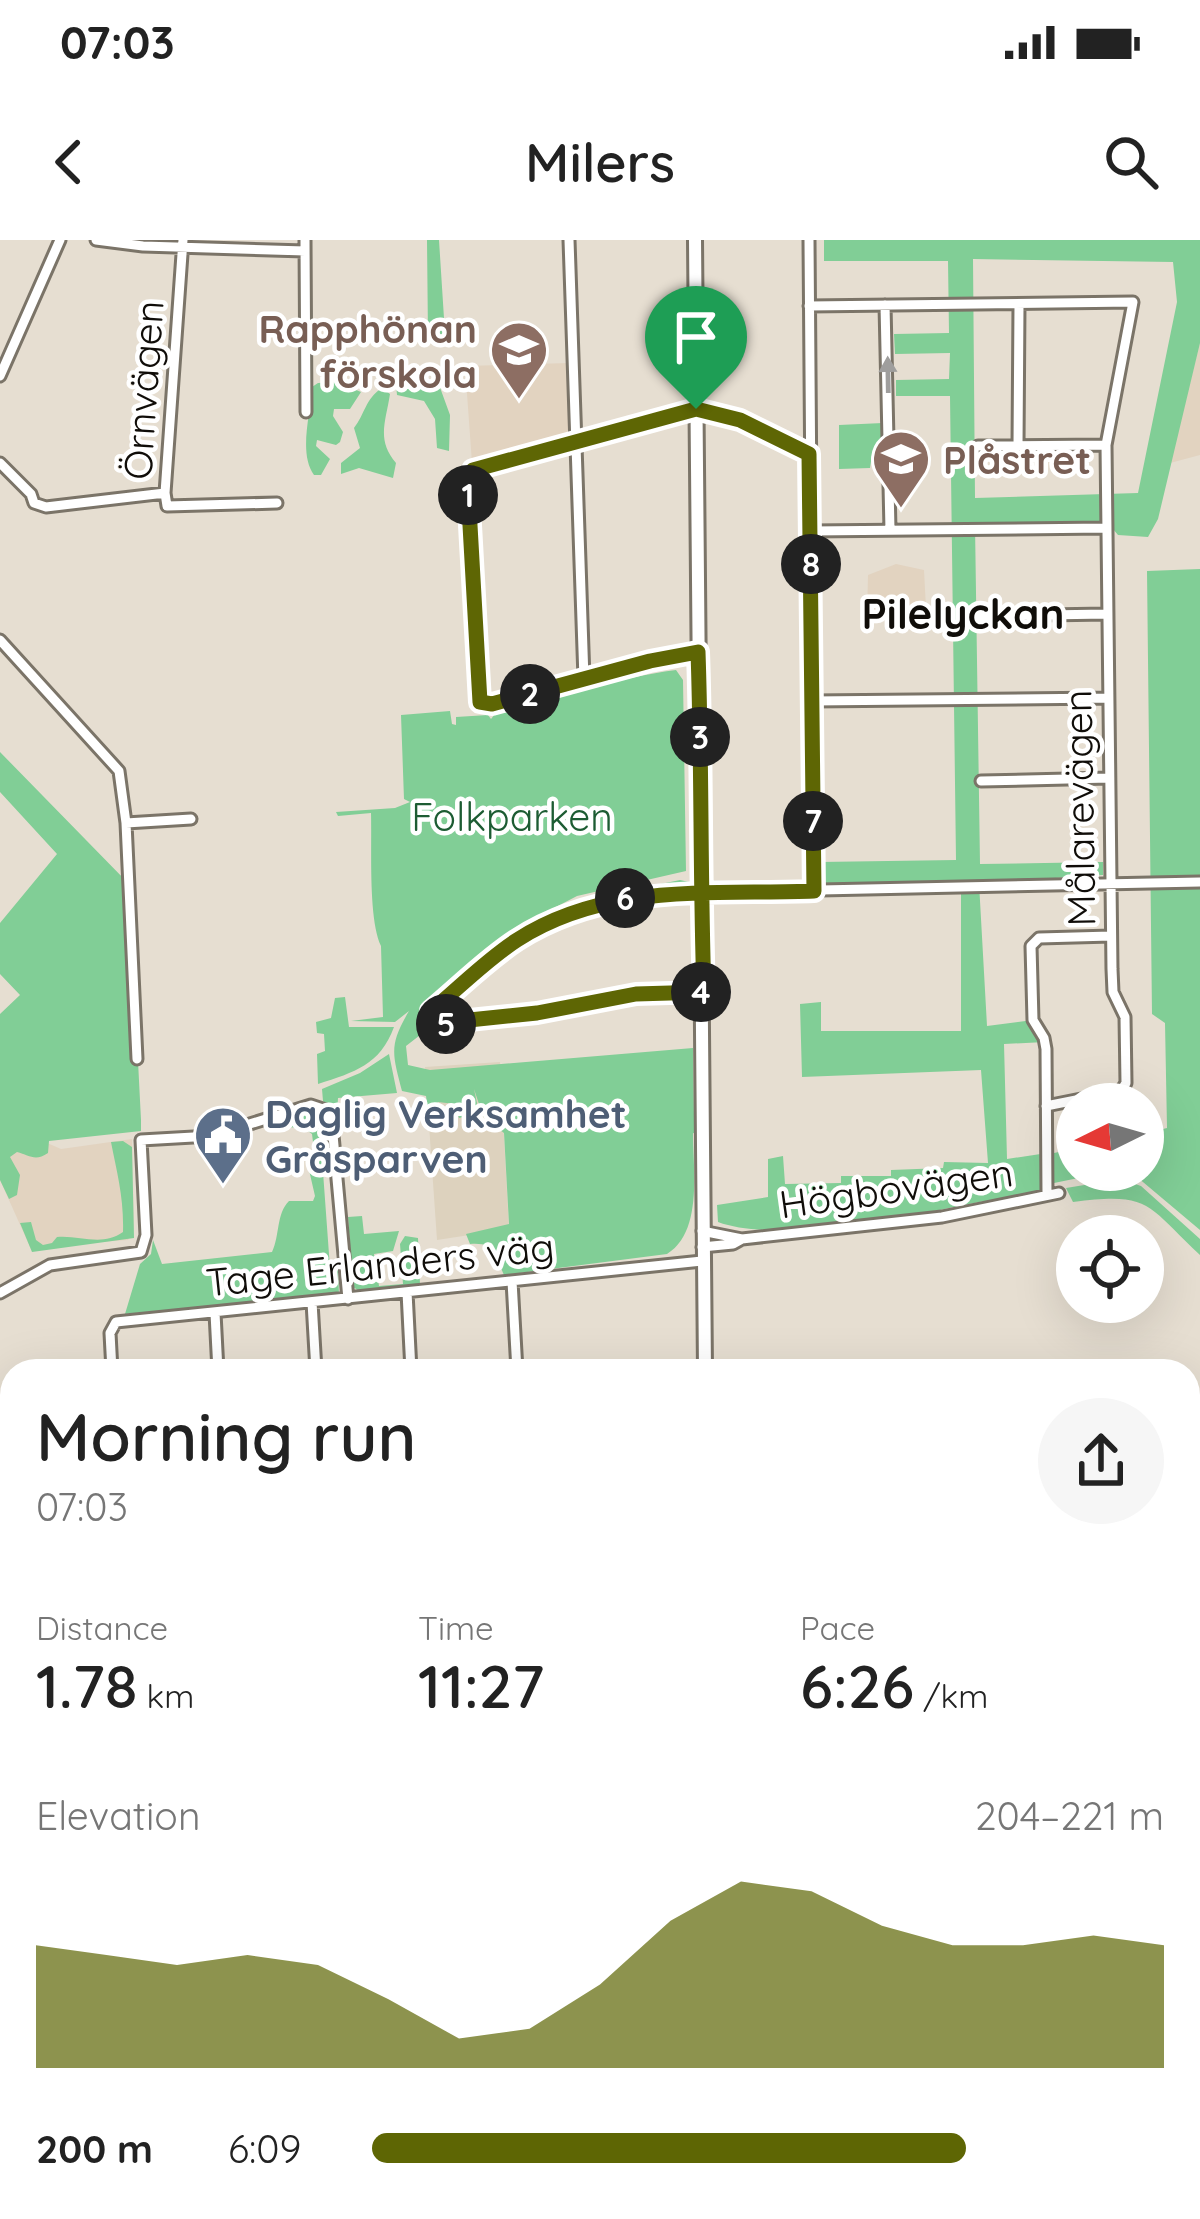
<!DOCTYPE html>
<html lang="en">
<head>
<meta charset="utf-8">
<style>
	body { margin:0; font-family:Quicksand,sans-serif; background:#f6f6f6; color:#222; height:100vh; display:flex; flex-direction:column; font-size:45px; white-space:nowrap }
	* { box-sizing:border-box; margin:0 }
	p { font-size:39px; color:#767676 }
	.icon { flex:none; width:66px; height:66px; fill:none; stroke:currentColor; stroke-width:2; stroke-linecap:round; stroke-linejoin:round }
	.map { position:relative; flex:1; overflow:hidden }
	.panel { position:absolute; left:0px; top:1119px; width:1200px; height:861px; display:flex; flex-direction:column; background:#fff; border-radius:36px 36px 0 0; box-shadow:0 12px 48px #0002 }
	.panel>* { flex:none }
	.needle { width:78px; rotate:265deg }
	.tools { position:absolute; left:1056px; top:843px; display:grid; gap:24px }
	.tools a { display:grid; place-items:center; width:108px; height:108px; border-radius:50%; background:#fff; box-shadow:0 12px 48px #0002; font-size:60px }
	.pin { position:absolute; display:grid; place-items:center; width:102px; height:102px; color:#fff; margin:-123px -51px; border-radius:50% 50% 50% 0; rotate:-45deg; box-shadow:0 0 12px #0007 }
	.pin .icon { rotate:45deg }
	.km { position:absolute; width:60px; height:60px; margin:-30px; border-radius:50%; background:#222; color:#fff; font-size:33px; line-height:60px; text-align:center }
	.round { display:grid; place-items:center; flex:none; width:126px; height:126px; border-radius:63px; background:#f6f6f6 }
	.overview { display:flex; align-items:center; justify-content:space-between; height:204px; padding:0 36px }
	h1 { font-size:66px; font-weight:600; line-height:90px }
	.metrics { display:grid; grid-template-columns:repeat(3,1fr); gap:18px; height:204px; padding:12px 36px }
	.metrics div { display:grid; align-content:center }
	.metrics b { font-size:60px; font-weight:600 }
	.metrics small { font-size:33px; font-weight:400 }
	.metrics p { font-size:33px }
	.chart { height:336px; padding:24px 36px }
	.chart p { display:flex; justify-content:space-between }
	.chart svg { width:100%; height:216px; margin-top:12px; fill:#5e6604; opacity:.7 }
	ul { padding:0 36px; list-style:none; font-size:39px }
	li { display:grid; grid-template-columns:192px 144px 1fr; align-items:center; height:90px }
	li i { height:30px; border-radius:15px; background:#5e6604 }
	.status { display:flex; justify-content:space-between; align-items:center; height:84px; padding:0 60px; background:#fff; direction:ltr }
	.status svg { height:33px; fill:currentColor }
	header { display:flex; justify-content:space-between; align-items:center; height:156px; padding:0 36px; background:#fff; font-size:54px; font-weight:600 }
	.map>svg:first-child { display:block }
</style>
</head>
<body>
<div class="status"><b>07:03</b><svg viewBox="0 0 49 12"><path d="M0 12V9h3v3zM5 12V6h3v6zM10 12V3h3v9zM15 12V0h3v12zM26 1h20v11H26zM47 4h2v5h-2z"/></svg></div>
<header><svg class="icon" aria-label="back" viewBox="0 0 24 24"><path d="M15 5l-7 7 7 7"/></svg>Milers<svg class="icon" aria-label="search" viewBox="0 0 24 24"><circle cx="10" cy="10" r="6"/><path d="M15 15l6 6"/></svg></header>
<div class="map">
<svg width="1200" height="1979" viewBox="0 0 1200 1979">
	<rect width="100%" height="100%" fill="#e6ded1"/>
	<path fill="#ddd2be" d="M500 822 509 989 437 1000 425 827Z"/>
	<path fill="#e2d3c0" d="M1200 103V215L1170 223Z
		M569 123 572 196 472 223 465 126Z
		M896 324 924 330 926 368 895 376H867L868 335Z
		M132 899 134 990 128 1000 30 1007 0 940V910L45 902 61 909Z"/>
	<path fill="#81ce96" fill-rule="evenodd" d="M427 0H439L445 94 428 96Z
		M824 0H1200V103L1158 279 1148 297 1118 295 1108 283 975 285 980 624 1103 622V635L979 643 987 786 1033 780 1045 802 1004 804 1007 919 1047 913V955L985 970 984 961C918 974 780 1005 718 982L717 965 768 957V919L783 916 785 944 841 943V936H891V930L943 928 944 922 988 923 981 830 802 837 800 764 821 762V791H961V640L821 645 820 622 956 620 950 156H896V140L949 139 950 113 895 114 894 94 949 93 948 21H824ZM973 19 1173 22 1177 62 1138 253 975 258Z
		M405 139 438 142 450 175 449 211 437 208 435 179 424 161 397 155 396 144Z
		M337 142 361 152 350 169H334L333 176 343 192 340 202 336 205 317 200 316 206 330 219 321 235H314C298 213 311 173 312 147L318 143Z
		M382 148 390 154C386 181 376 200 396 223L393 238 359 228 341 234V223L360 208 354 188C365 174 365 159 382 148Z
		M883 183 884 214 872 215 870 228 839 229V185Z
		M1200 329V990L1137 937 1098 934 1054 943V913L1077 908V930H1143V894L1167 888 1165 783 1152 774 1147 331Z
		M676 430 683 440 686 631 577 656 508 692 578 661 680 640 689 642 602 658 549 677 509 699 432 766 426 764 424 792 406 806 408 825 430 830 693 808 694 875 698 759 697 894 693 893C693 929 703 992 667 1014L504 1035C495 1016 498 1002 470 1004L466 994 509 984 504 893 483 876 474 849 477 863 475 874 459 878 455 864 438 862 430 887 426 856 402 851C392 813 389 805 409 771L395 782 351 781 383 777 381 706C368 679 372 607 371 573L338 576 336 572 395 568 410 562 404 559 401 475 450 471 452 484 456 485V477L488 475 491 479 495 474C555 462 611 438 676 430Z
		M0 512 129 644 141 880V891L49 901 48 913C35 922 29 915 17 912L10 917 20 935 17 955 9 959 0 940V774L20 755 0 734V683L57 614 0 552Z
		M345 757 349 787H394C380 825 355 832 318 844L317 814 325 811 324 794 317 793 316 782 331 778 335 758Z
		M389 814 397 853 338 858 337 875 323 861 322 849 360 833Z
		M314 872 319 877 330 1028 338 1030 339 1054 125 1074 140 1024 151 1014 153 1000 162 1024 272 1012C280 995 276 974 289 961H313L315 956 309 930 316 926 312 894 304 888 285 887V881Z
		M123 901 132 907 134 998 32 1012 20 983 31 982 36 1000 43 1005 52 1003 57 997C80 995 102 1007 123 992 124 958 117 933 111 902Z
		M1121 939 1141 946 1200 999V1015C1146 965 1152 952 1073 962L1066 948Z
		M362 976 364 994 399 991 393 1011 374 1014 379 1046 403 1044 400 1004 405 996 418 998 420 1045 361 1052 353 1047 348 977Z
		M0 1385H12V1968H421L430 1979H0Z
		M1200 1487V1741L1188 1776V1509Z"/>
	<path fill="#4fbbf1" d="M1200 1791V1974L1195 1979H1083L1092 1968H1188V1815Z"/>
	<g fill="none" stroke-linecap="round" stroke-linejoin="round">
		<path stroke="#4fbbf1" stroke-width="3" d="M0 1302 12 1308"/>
		<defs>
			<path id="minor" d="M96 0 143 6 305 11
				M183 0 165 253 167 266 277 263
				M305 0 306 172
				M569 0 584 439
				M809 0 814 651
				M885 65 890 290
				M809 66 1133 62 1106 205 1112 729 1113 752 1125 777 1126 843 1121 851 1046 866
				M0 136 60 0
				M1018 205 1019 65
				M978 206 1106 205
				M0 223 31 254 34 263 46 267 165 253
				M811 291 1106 288
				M979 376 1106 374
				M0 400 119 531 126 583 137 819
				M698 412 650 421 492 464 480 462 468 250 471 233 688 169 740 180 809 214
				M812 461 1107 458
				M981 541 1109 538
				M126 583 191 579
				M704 752 636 755 559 770 434 785 428 777C438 762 455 750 470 738 540 678 584 660 676 653L1200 642
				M1047 955 1046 809 1044 798 1033 780 1031 706 1039 698 1111 696
				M742 999 942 977 1059 953
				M702 1007 733 1004 742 999 702 991
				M512 1041 517 1131
				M407 1052 411 1131
				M0 1053 50 1025 141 1012 146 995 141 900 211 896 311 865 326 870 332 884 348 1059
				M312 1062 316 1131
				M215 1073 218 1131
				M112 1131 110 1093 116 1082 702 1021
				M1188 1497 1200 1474
				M799 1968 811 1979
				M976 1979 982 1968"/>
			<path id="tertiary" d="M695 0 705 1131
				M720 1968V1979"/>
		</defs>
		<use href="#minor" stroke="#7b7468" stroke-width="15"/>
		<use href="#tertiary" stroke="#7b7468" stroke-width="18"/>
		<use href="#minor" stroke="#fff" stroke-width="9"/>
		<use href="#tertiary" stroke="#fff" stroke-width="12"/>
	</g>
	<defs><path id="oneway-solid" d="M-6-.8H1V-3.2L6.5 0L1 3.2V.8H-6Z" transform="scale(3)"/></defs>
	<use fill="#9f9e9d" href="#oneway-solid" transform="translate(888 135) rotate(-91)"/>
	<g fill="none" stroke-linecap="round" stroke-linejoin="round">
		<defs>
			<path id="route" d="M696 169 473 230 468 250 480 462 492 464 650 421 698 412C702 526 700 639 704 752L636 754 537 773 431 784V771C459 748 486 720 517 700 607 642 711 655 814 651L809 214 740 180 696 169"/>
		</defs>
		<use href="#route" stroke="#fff" stroke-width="24"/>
		<use href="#route" stroke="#5e6604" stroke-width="15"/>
	</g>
	<defs>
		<symbol id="school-pin" viewBox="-11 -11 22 30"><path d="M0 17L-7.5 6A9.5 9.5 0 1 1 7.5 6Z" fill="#8d6e63" stroke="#fff"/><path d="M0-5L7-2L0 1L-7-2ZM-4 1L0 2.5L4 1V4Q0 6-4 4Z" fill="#fff"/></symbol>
		<symbol id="civic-pin" viewBox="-11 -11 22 30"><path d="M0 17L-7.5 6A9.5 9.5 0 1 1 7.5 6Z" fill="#5c6f8a" stroke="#fff"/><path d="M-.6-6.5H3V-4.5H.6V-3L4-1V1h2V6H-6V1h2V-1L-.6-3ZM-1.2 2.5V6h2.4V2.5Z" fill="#fff"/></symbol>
	</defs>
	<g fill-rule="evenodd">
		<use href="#school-pin" x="486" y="77" width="66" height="90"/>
		<use href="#school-pin" x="868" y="186" width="66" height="90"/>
		<use href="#civic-pin" x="190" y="862" width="66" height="90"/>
	</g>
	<g text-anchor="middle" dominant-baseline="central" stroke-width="9" stroke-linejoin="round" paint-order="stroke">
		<g font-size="39" font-weight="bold" fill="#785e54" stroke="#fff" text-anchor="end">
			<text x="477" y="88">Rapphönan<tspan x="477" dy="45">förskola</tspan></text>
			<text x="943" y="219" text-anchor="start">Plåstret</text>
		</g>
		<g font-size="39" fill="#100d09" stroke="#fff">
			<text transform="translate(143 150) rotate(-86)">Örnvägen</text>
			<text transform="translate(1079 568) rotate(-91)">Målarevägen</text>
			<text transform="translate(896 948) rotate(-8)">Högbovägen</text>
			<text transform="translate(380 1024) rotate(-6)">Tage Erlanders väg</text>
		</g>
		<g font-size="39" fill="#1d5c33" stroke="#fff">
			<text x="512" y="576">Folkparken</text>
		</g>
		<g font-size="39" font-weight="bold" fill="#4e5e75" stroke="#fff" text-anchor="start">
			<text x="265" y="873">Daglig Verksamhet<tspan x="265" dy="45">Gråsparven</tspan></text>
		</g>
		<g font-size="42" font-weight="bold" fill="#100d09" stroke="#fff">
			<text x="963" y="373">Pilelyckan</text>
		</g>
	</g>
</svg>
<div class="tools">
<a><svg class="needle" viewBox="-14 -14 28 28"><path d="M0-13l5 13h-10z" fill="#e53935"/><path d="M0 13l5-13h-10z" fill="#767676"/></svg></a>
<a><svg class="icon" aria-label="locate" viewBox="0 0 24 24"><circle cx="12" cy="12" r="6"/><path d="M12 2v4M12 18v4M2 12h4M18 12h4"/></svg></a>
</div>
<div class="pin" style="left:696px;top:169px;background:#1e9e55"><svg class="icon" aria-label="arrive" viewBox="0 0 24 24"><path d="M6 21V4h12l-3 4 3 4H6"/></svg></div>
<b class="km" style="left:468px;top:255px">1</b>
<b class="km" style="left:530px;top:454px">2</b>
<b class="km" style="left:700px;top:497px">3</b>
<b class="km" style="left:701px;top:752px">4</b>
<b class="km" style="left:446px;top:784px">5</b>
<b class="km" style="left:625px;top:658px">6</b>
<b class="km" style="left:813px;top:581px">7</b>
<b class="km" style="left:811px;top:324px">8</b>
<section class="panel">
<div class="overview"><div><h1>Morning run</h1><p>07:03</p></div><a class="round"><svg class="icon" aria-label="share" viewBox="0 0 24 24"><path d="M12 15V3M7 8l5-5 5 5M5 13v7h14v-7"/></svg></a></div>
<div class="metrics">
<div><p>Distance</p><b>1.78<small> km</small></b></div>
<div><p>Time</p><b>11:27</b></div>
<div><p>Pace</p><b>6:26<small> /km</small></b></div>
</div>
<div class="chart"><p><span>Elevation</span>204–221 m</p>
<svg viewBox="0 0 160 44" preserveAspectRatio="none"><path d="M0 44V19L10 21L20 23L30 21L40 23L50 30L60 38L70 36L80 27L90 14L100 6L110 8L120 15L130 19L140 19L150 17L160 19V44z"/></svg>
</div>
<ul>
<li><b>200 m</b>6:09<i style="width:75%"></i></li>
</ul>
</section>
</div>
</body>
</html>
